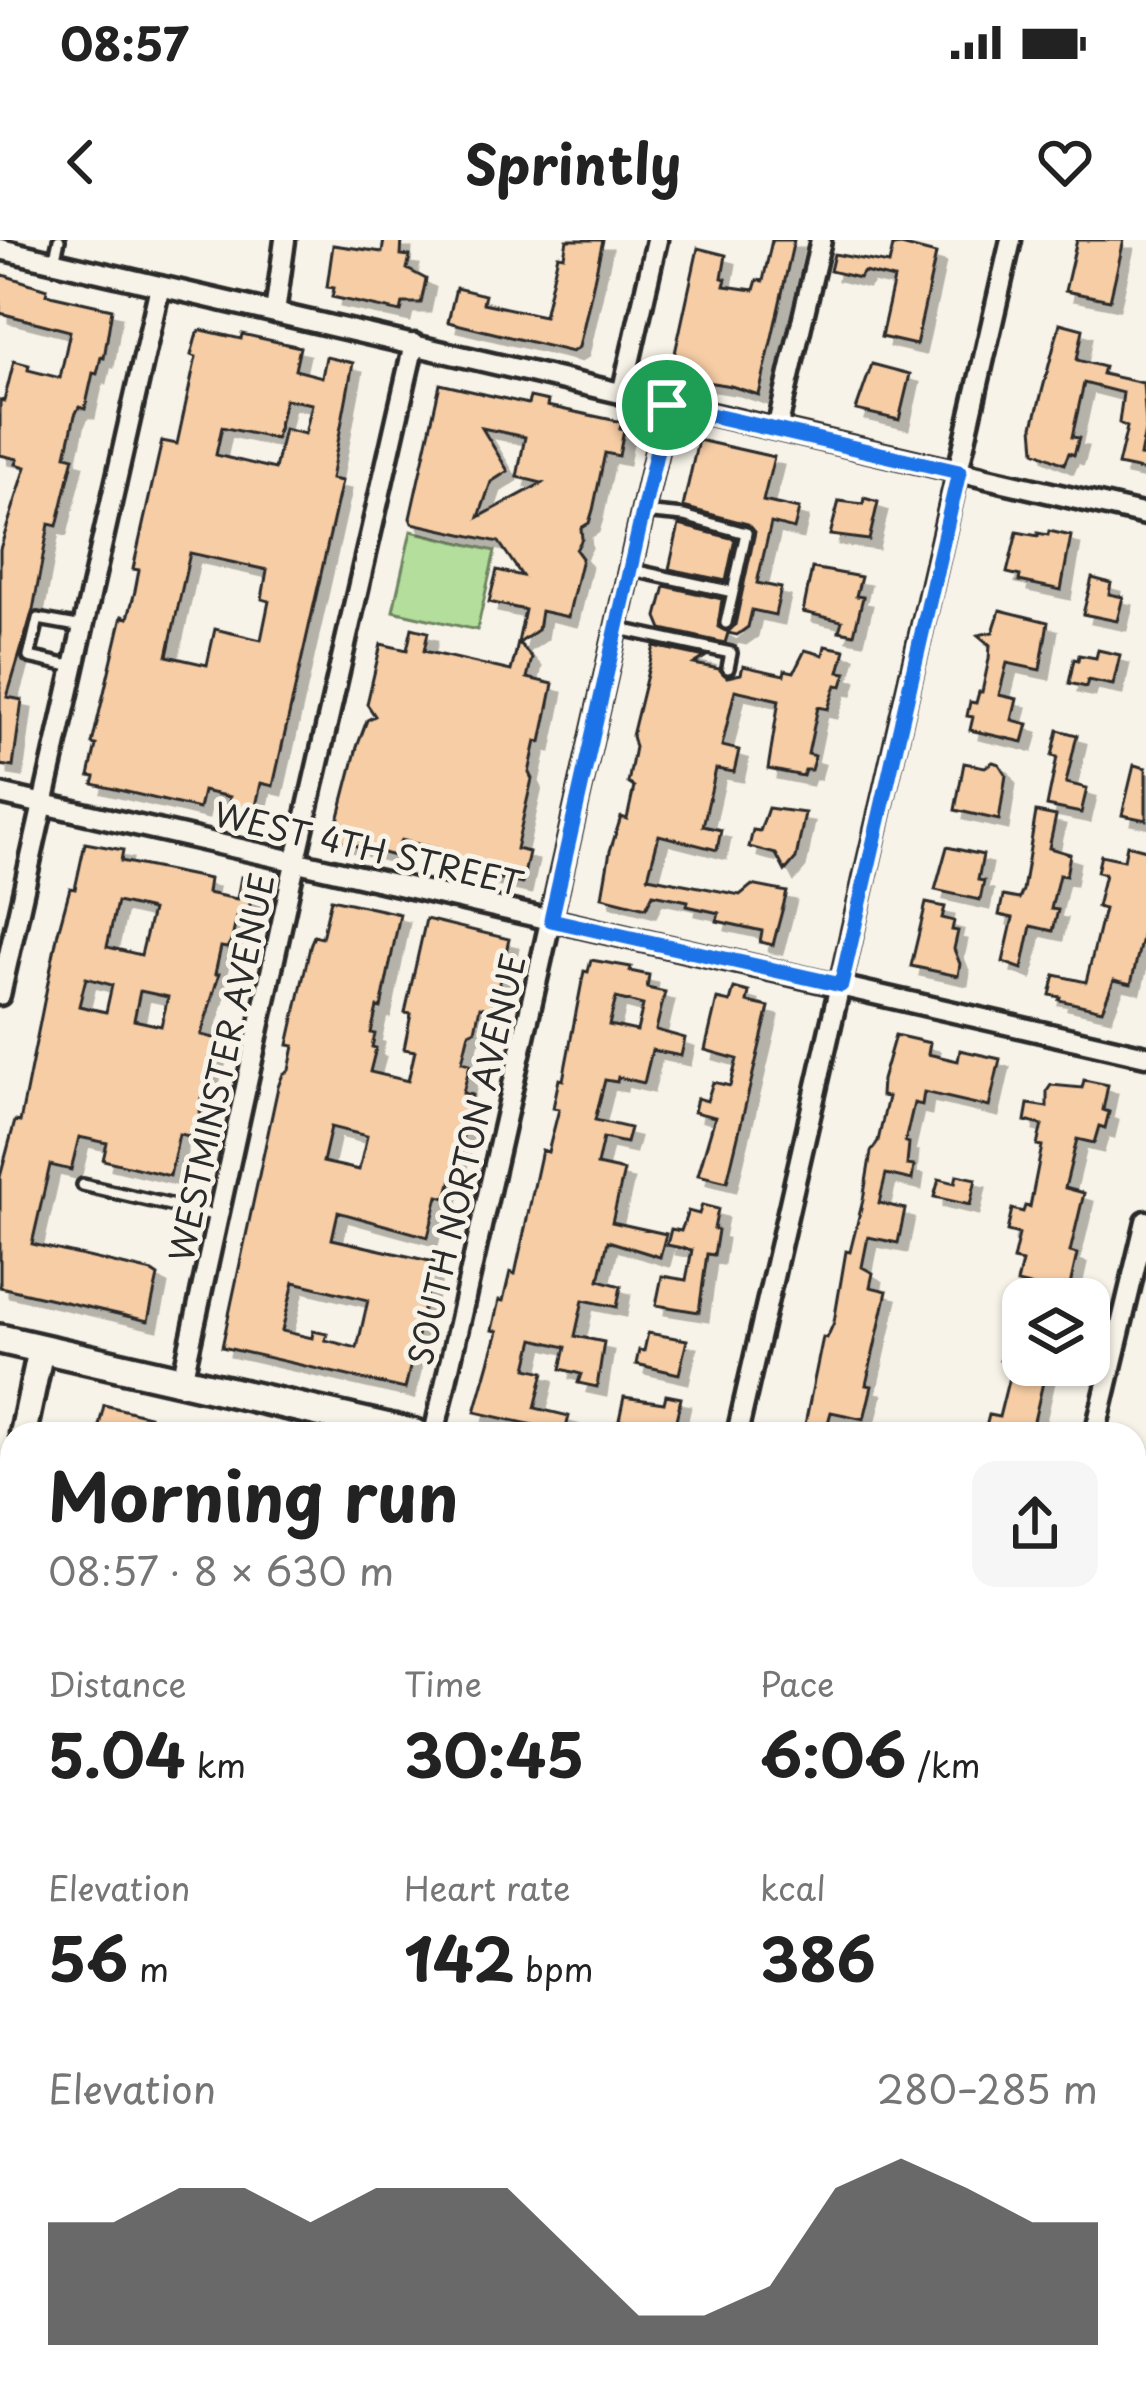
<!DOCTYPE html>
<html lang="en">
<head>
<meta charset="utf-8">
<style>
	body { margin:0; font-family:"Playpen Sans",sans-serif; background:#f6f6f6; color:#222; height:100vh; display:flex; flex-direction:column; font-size:45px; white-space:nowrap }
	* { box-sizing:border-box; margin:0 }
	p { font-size:39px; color:#767676 }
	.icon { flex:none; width:66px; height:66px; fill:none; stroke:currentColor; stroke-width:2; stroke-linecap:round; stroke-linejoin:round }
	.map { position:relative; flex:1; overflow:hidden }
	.details { position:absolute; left:0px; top:1182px; width:1146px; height:972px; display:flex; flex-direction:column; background:#fff; border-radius:36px 36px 0 0; box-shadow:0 3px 9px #0004 }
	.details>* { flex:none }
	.tools { position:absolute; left:1002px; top:1038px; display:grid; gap:24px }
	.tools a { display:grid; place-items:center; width:108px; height:108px; border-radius:24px; background:#fff; box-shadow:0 3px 9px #0004; font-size:60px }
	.pin { position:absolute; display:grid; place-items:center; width:102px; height:102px; color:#fff; margin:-51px; border:6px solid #fff; border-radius:50%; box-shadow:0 3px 12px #0007 }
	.round { display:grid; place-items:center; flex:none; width:126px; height:126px; border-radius:24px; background:#f6f6f6 }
	.overview { display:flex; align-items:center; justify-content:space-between; height:204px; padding:0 48px }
	h1 { font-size:66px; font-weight:700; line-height:90px }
	.metrics { display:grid; grid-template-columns:repeat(3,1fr); gap:18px; height:204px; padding:12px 48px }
	.metrics div { display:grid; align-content:center }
	.metrics b { font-size:60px; font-weight:700 }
	.metrics small { font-size:33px; font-weight:400 }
	.metrics p { font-size:33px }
	.chart { height:336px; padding:24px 48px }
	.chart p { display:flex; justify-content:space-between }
	.chart svg { width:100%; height:216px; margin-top:12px; fill:#2b2b2b; opacity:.7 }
	.status { display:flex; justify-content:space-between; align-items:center; height:84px; padding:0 60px; background:#fff; direction:ltr }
	.status svg { height:33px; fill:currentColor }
	header { display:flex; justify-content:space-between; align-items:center; height:156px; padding:0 48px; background:#fff; font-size:54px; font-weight:700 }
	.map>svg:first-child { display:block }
</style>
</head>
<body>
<div class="status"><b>08:57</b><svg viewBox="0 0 49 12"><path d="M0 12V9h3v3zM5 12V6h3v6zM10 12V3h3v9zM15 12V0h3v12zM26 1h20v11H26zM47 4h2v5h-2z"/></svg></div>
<header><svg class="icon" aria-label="back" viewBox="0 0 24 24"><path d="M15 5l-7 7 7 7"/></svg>Sprintly<svg class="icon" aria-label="heart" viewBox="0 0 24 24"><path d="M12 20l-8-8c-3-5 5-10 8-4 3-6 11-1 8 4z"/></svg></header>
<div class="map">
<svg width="1146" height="2154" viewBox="0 0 1146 2154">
	<defs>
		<filter id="shadow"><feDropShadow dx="9" dy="9" stdDeviation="0" flood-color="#0004"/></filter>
	</defs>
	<rect width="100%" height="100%" fill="#f7f3e8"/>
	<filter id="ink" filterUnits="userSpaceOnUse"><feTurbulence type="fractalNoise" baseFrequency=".00833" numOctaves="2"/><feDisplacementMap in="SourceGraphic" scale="24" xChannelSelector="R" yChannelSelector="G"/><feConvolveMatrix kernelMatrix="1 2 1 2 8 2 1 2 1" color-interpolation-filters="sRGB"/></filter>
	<g filter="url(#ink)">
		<path fill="#b3de9b" stroke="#6f8463" stroke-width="3" d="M411 291 495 311 477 390 393 371Z"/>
		<path fill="#f6cda5" stroke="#2b2b2b" stroke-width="3" fill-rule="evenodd" filter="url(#shadow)" d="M384 0H402L401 15 410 16 407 29 426 39 421 63H403L401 72 332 57 334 48 327 47 333 5 382 12Z
			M567 0H603L579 107 572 112 448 82 456 48 485 55 483 63 544 76 558 15 564 16Z
			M772 0H794L759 155 731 146 670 136 698 8 726 15 722 38 726 39 724 46 754 50 757 40 763 41Z
			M1077 0H1124L1110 60 1065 51Z
			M901 5 936 14 916 105 881 97 894 39 864 32 859 38 830 31 834 14 889 24 893 6Z
			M0 34 47 49 46 54 112 69 104 118 101 117 97 134 93 133 85 169 79 167 75 175 66 215 74 217 65 253 57 286 49 284 33 370 7 457 22 460 13 527 0 525V309L26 227 16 224 18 219 0 215V160L4 161 14 121 29 125 28 130 60 138 70 91 0 73Z
			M1060 83 1083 89 1077 120 1104 127 1102 134 1143 143 1146 185 1140 216 1146 217V231L1118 225 1127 187 1119 183 1123 153 1084 143 1072 197 1079 198 1074 215 1069 213 1064 224 1035 211 1033 186Z
			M202 90 241 99 242 94 300 107 295 130 322 137 326 117 353 123 331 239 342 241 273 546 261 543 253 580 226 574 230 557 203 551 199 569 93 544 95 537 89 536 96 505 92 504 122 376 128 378 135 351 139 330 133 329 162 201 177 204 196 117 191 115 197 93ZM285 159 312 164 305 194 284 189 275 229 216 215 222 187 276 199ZM190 313 267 330 262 359 269 361 261 400 215 389 207 425 167 416Z
			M872 124 910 134 899 180 856 170Z
			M440 144 528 164 530 157 548 161 547 166 622 182 620 189 624 190 619 216 605 213 593 270 589 283 581 288 582 299 576 310 582 318 568 377 541 371 538 390 519 403 532 418 527 438 553 444 541 502 536 501 529 533 532 539 516 609 529 612 522 644 439 625 442 610 401 600 394 616 338 601 340 594 335 592 357 507 367 480 375 476 367 464 381 404 407 410 412 388 428 392 424 411 511 431 516 412 525 370 489 362 497 330 522 336 499 302 412 283 410 278ZM482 188 525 197 517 237 542 243 479 277 491 242 508 231Z
			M698 200 774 217 763 261 799 269 794 289 771 283 757 343 781 348 775 375 752 370 748 387 737 395 728 393 725 403 662 389 657 377 665 346 722 359 718 387 728 392 735 385 755 292 748 284 683 267Z
			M864 258 878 262 869 300 830 295 839 261 863 264Z
			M679 285 735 299 726 341 669 329Z
			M1049 291 1071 296 1061 350 1019 341 1020 336 1007 333 1017 292 1038 296V293L1048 295Z
			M812 328 861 337 856 356 863 357 854 394 839 391 842 381 803 372Z
			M1092 338 1111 343 1109 354 1123 357 1117 381 1083 374Z
			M1000 370 1048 382 1040 430 1007 423 999 455 1017 459 1012 480 1028 484 1023 502 970 490 973 477 967 476 970 462 976 463 979 452H982L989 419 990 405 978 395 993 392Z
			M654 406 705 417 694 424 719 429 727 437 741 434 743 426 784 435 785 430 794 432 805 410 823 415 825 406 845 410 839 432 846 433 842 446 836 445 828 469 818 467 808 514 815 516 811 530H805L803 536 768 529 779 460 735 450 722 506 739 510 734 532 716 529 703 586 721 590 717 610 659 595 648 637 740 655 752 645 787 652 773 705 760 702 762 691 717 681 719 673 687 666 688 661 653 654 646 668 602 657 610 611 621 577 627 579 634 547 628 543 635 507 632 496Z
			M1098 410 1120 415 1113 445 1088 440 1086 447 1069 443 1074 419 1078 420 1079 415 1096 418Z
			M1058 490 1077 495 1066 543 1087 548 1081 573 1047 566 1057 517 1052 516Z
			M993 522 999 524 1006 535 999 580 955 570 964 523 985 527Z
			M1134 525 1146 528V580L1122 575Z
			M768 568 805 573 796 618 785 631 776 614 749 607 753 590 760 591Z
			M1036 572 1056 576 1049 608 1070 614 1066 636 1059 635 1051 669 1058 670 1053 691 1031 686 1022 729 1003 722 1013 678 999 675 1003 656 1019 659 1023 650Z
			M85 603 123 610 121 621 209 639 207 653 237 659 241 637 255 640 248 674 238 671 232 699 227 708 221 707 215 734H219L201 795 218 799 219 805 201 858 199 891 195 897 179 894 170 936 103 920 107 903 79 897 71 930 50 925 32 1004 152 1032 158 1036 148 1081 0 1047V937L15 881 20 882 58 692 70 648 75 649ZM117 662 152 670 141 715 107 707ZM86 738 112 745 106 772 79 766ZM140 751 168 757 161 786 134 780Z
			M1127 605 1146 610V680L1131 744 1114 740 1102 770 1059 760 1060 757 1050 755 1055 735 1086 742 1104 669 1097 667 1105 634 1097 632 1101 615 1124 620Z
			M947 607 983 615 978 640 984 641 980 660 935 650Z
			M331 659 400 674 381 768 377 767 371 793 375 794 372 807 376 808 370 832 408 841 415 811 404 809 411 774 405 773 426 679 509 699 493 770 480 767 475 790 469 793 462 822 470 824 463 853 472 855 469 873 447 958 438 956 428 997 338 972 332 999 434 1022 405 1149 222 1107 278 847 283 834 289 830 294 806 288 805 311 703 314 696 322 698ZM331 887 367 896 359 930 323 922ZM294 1042 368 1060 357 1108 325 1100 327 1094 313 1091 312 1098 282 1091Z
			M926 663 945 667 942 678 954 681 952 690 958 691 954 709 960 724 958 736 911 726Z
			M591 720 631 727 630 731 649 735 647 748 665 752 656 790 685 798 681 816 652 810 644 843 618 837 617 842 605 840 595 880 630 888 626 903 603 898 597 925 624 931 612 982 666 994 660 1017 608 1001 599 1040 621 1046 617 1067 583 1060 575 1096 604 1102 597 1147 578 1143 581 1134 561 1129 566 1107 534 1099 527 1128 544 1132 535 1168 569 1176 565 1192 475 1172 498 1091 492 1090 499 1060 503 1061 510 1032 515 1034 542 910 548 912 559 869 553 868 559 839 563 840 584 731 588 732ZM616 758 643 765 637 791 609 785Z
			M734 748 749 752 747 762 769 767 727 942 698 935 715 877 694 872 697 858 707 861 713 842 730 846 737 819 705 810 717 759 730 762Z
			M895 795 930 803 928 814 958 821 960 810 1000 819 989 867 924 852 922 865 914 863 905 902 909 903 907 925 914 926 912 940 886 934 879 963 905 969 898 1003 868 997 862 1027 873 1033 870 1047 887 1051 866 1145 872 1146 864 1179 831 1172 825 1194H803L823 1097 827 1098 834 1082 846 1011 850 1012 863 960 871 912 878 901 888 857 881 856 882 840Z
			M1084 840 1108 845 1103 870 1109 872 1105 888 1099 886 1094 903 1077 899 1065 948 1084 953 1070 1012 1077 1014 1067 1059H1052L1041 1056 1042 1049 1017 1043 1022 1022 1013 1020 1019 994 1007 991 1012 969 1023 972 1025 966 1030 967 1042 906 1037 905 1042 885 1025 881 1028 864 1047 867V851L1051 845 1082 848Z
			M957 935 976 939 970 965 934 957 939 939 955 943Z
			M702 965 718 969 714 989 718 990 714 1015 707 1014 699 1072 656 1065 662 1036 686 1040 692 1010 667 1005 671 989 681 991 688 971 699 974Z
			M1006 1082 1023 1086V1125L1000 1120Z
			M648 1093 687 1100 679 1134 636 1124 639 1110 644 1111Z
			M1012 1125H1047L1031 1194 985 1191 989 1175 999 1177Z
			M666 1155 681 1158 673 1193 644 1190 645 1187 619 1180 624 1157 664 1163Z
			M104 1165 149 1176 145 1194H97Z"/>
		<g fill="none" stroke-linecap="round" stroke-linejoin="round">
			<defs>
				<path id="service" d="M54 21 59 0
					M642 272 684 276 746 293 733 352
					M628 329 733 352 726 383
					M615 388 731 413 728 428
					M74 427 29 417 38 379 83 387
					M83 945 218 976"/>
				<path id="minor" d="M0 9 1146 275
					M275 73 285 0
					M622 154 657 0
					M777 189 821 0
					M0 554 1146 816
					M0 755 160 46
					M182 1141 291 641 414 104
					M434 1194 667 165
					M737 1194 1011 0
					M1095 1194 1146 981
					M0 1748 12 1750
					M1134 1922 1146 1905
					M1134 2085 1146 2089
					M167 2154 169 2142
					M484 2154 487 2142
					M887 2154 898 2142"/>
				<path id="tertiary" d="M23 1194 41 1109
					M0 1295 12 1242"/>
				<path id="secondary" d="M0 1099 415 1194
					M1134 1358 1146 1361"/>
			</defs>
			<use href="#service" stroke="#2b2b2b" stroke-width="18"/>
			<use href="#minor" stroke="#2b2b2b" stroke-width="27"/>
			<use href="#tertiary" stroke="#2b2b2b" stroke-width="33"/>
			<use href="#secondary" stroke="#2b2b2b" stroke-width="36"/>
			<use href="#service" stroke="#f7f3e8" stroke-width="9"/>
			<use href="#minor" stroke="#f7f3e8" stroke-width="18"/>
			<use href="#tertiary" stroke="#f7f3e8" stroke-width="24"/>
			<use href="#secondary" stroke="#f7f3e8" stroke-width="27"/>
		</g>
	</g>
	<g fill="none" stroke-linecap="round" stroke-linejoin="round" filter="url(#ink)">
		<defs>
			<path id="route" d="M667 165 959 232 841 745 551 680Z"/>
		</defs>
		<use href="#route" stroke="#fff" stroke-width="24"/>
		<use href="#route" stroke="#1a73e8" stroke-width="15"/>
	</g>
	<g text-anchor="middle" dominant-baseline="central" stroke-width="10" stroke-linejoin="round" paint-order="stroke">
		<g font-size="33" fill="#2b2b2b" stroke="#f7f3e8">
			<text transform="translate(369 607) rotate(13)">WEST 4TH STREET</text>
			<text transform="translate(220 827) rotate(-78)">WESTMINSTER AVENUE</text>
			<text transform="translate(465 919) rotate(-77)">SOUTH NORTON AVENUE</text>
		</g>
	</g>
</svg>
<div class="tools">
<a><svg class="icon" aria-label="layers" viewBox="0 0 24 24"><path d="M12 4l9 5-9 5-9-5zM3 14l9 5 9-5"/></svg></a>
</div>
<div class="pin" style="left:667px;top:165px;background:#1e9e55"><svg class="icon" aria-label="arrive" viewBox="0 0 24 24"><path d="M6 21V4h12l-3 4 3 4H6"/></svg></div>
<section class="details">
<div class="overview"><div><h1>Morning run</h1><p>08:57 · 8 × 630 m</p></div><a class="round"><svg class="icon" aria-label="share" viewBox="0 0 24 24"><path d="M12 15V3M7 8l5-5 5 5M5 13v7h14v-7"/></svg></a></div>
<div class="metrics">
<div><p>Distance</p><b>5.04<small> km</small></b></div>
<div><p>Time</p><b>30:45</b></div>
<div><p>Pace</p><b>6:06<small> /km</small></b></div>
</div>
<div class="metrics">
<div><p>Elevation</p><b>56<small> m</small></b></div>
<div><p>Heart rate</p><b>142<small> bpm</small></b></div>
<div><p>kcal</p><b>386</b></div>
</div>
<div class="chart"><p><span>Elevation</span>280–285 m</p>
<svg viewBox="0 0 160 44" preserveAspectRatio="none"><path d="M0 44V19L10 19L20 12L30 12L40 19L50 12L60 12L70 12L80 25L90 38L100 38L110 32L120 12L130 6L140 12L150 19L160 19V44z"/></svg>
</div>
</section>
</div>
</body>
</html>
